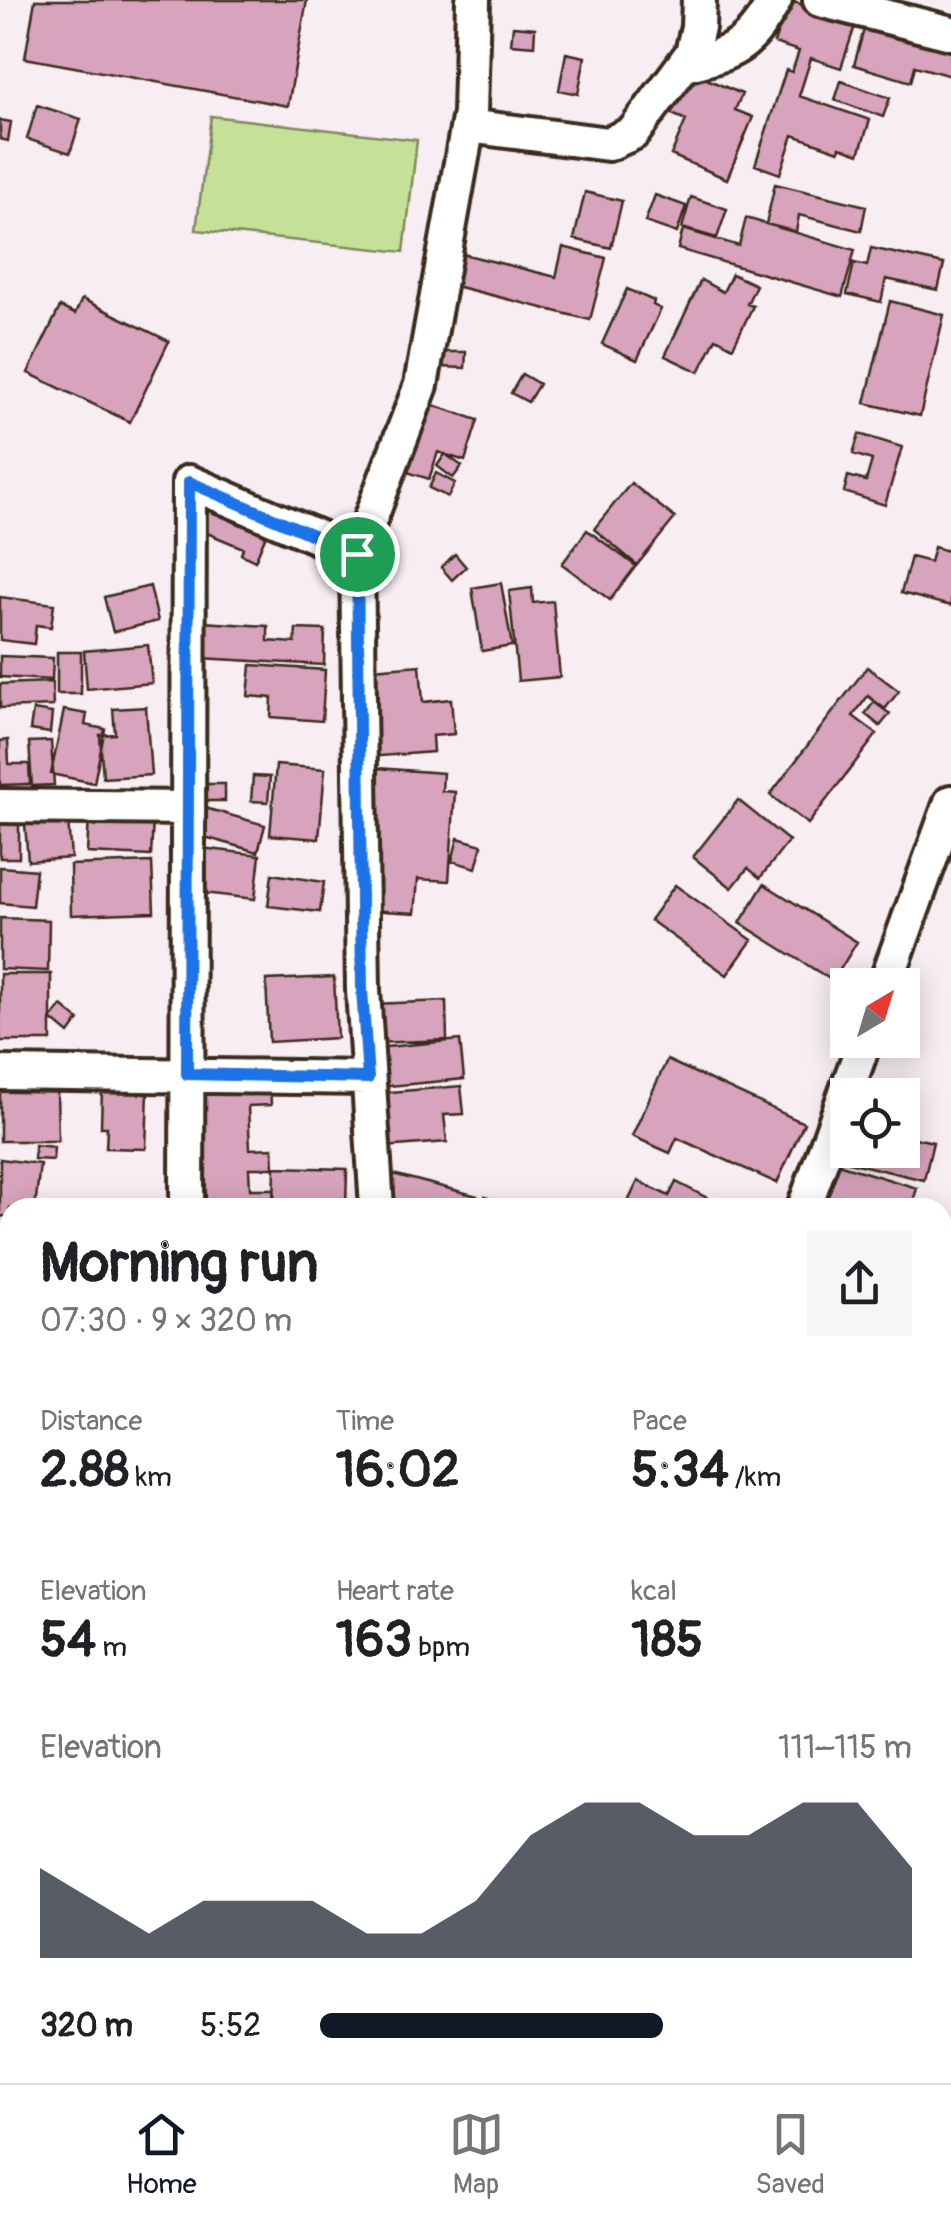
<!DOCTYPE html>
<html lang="en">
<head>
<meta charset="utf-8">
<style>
	body { margin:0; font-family:Pangolin,sans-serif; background:#f6f6f6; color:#202124; height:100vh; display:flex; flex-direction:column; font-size:38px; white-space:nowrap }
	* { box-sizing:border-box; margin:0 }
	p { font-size:32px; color:#757577 }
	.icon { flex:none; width:55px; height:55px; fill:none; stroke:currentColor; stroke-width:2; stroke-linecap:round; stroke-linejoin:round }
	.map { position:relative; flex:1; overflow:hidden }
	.details { position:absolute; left:0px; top:1198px; width:952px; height:888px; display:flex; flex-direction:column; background:#fff; border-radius:30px 30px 0 0; box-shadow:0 5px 25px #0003 }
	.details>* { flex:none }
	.needle { width:65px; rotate:38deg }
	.fabs { position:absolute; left:830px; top:968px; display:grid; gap:20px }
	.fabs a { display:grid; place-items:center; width:90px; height:90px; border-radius:0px; background:#fff; box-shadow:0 5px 25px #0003; font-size:50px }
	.pin { position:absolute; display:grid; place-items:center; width:85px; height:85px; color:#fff; margin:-42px; border:5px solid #fff; border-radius:50%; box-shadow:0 2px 10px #0007 }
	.round { display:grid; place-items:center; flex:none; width:105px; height:105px; border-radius:0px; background:#f6f6f6 }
	.summary { display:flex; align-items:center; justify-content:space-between; height:170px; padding:0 40px }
	h1 { font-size:55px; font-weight:700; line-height:75px }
	.metrics { display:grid; grid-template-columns:repeat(3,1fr); gap:15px; height:170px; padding:10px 40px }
	.metrics div { display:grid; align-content:center }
	.metrics b { font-size:50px; font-weight:700 }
	.metrics small { font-size:28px; font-weight:400 }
	.metrics p { font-size:28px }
	.chart { height:280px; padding:20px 40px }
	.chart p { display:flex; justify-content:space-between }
	.chart svg { width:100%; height:180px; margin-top:10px; fill:#111827; opacity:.7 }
	ul { padding:0 40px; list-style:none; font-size:32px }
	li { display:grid; grid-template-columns:160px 120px 1fr; align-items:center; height:75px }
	li i { height:25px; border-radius:12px; background:#111827 }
	.tabs { display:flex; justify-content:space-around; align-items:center; height:140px; border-top:2px solid #e0e0e0; background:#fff; font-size:28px; color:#757577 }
	.tabs a { display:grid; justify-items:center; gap:5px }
	.tabs .active { color:#111827 }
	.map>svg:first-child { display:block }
</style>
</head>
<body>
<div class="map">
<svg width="951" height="2083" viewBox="0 0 951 2083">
	<rect width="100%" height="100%" fill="#f7edf2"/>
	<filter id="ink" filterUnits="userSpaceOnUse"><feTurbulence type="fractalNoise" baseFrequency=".01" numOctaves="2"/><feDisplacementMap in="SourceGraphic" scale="20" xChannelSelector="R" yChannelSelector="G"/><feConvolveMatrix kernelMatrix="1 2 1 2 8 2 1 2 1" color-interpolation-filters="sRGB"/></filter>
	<g filter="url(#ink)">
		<path fill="#c5e198" stroke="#80865b" stroke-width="2.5" d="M211 116 417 140 404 252 196 230Z"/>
		<path fill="#d8a3bc" stroke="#3b2a1e" stroke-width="2.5" d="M35 0H307L288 106 25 58Z
			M788 0 856 23 841 68 811 58 799 96 870 120 859 154 840 147 839 151 793 135 780 174 755 165 786 70 792 72 799 51 774 43Z
			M866 22 951 46V76L915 66 911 82 854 65Z
			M513 26 535 28 534 46 511 44Z
			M566 53 585 57 578 94 559 90Z
			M683 69 742 94 735 110 753 117 727 179 671 155 686 120 665 111Z
			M841 81 890 98 883 117 835 100Z
			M37 105 81 119 70 153 27 139Z
			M0 120 11 122 8 141 0 139Z
			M775 184 866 206 861 231 799 215 796 232 766 224Z
			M585 192 622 201 611 248 574 239Z
			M655 195 686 206 677 233 645 222Z
			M691 197 727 209 717 238 682 228Z
			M746 218 855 250 842 297 678 249 683 229 739 246Z
			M563 247 606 258 590 320 451 285 459 253 556 277Z
			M871 248 944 264 938 290 886 279 881 302 847 294 854 263 867 266Z
			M732 274 756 285 747 304 753 306 733 347 716 338 699 372 665 356 701 280 723 292Z
			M627 289 654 301 653 305 661 309 637 360 602 344Z
			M82 299 169 341 130 422 28 373 60 307 75 314Z
			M890 301 944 315 920 416 865 403Z
			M440 352H466L465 368 439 367Z
			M522 374 539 384 528 402 511 393Z
			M424 402 478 420 465 461 438 452 429 479 401 470Z
			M859 434 902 447 885 505 844 492 848 476 866 481 872 460 853 454Z
			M445 454 462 466 453 478 437 466Z
			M436 473 455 483 448 497 429 488Z
			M631 483 675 518 637 565 594 529Z
			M210 493 323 541 316 557 266 535 255 561 241 554 243 548 195 528Z
			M587 530 636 566 610 600 562 564Z
			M934 547 951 552V606L901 593 911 557 930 562Z
			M455 554 466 567 452 580 441 567Z
			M501 583 512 646 482 651 472 588Z
			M150 586 158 621 113 632 104 597Z
			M532 588 533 603 553 601 560 677 518 681 509 591Z
			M0 597 54 604 51 627 36 625 34 644 0 640Z
			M202 622 268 626V641L295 643 296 629 325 630 324 665 200 658Z
			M148 645 152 683 87 689 84 651Z
			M57 652H81V694H57Z
			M0 656 53 658 52 680 0 677Z
			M251 665 325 670 322 721 271 717 272 698 248 696Z
			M420 665 423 702 451 699 454 734 432 736 433 752 367 757 360 670Z
			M867 667 899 691 885 709 868 696 853 716 877 734 808 824 770 795Z
			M52 682 53 706 0 708V684Z
			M874 702 890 714 880 726 865 714Z
			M146 707 151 775 103 778 100 735 115 734 113 709Z
			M33 710 52 713 50 733 30 730Z
			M64 710 87 714 85 725 105 729 94 783 51 774Z
			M8 740 9 764H29L30 784 0 785V741Z
			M51 741 54 785 32 786 29 742Z
			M276 765 325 769 319 839 270 835Z
			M377 768 443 773 442 791 455 792 449 881 418 879 415 913 368 910Z
			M253 776 270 777 268 802 251 801Z
			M198 784H225V801H198Z
			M738 800 789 841 760 878 748 868 732 888 693 857Z
			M205 808 265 825 258 852 197 835Z
			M89 817 153 820 151 856 87 853Z
			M19 818V858H0V819Z
			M68 820 71 858 28 861 25 824Z
			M458 838 482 845 476 868 452 861Z
			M201 848 260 855 255 899 195 892Z
			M152 862 154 912 71 915 70 865Z
			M0 867 36 870 32 906 0 903Z
			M272 874 324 882 320 912 268 906Z
			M764 884 857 942 833 981 740 923Z
			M675 885 752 940 727 975 650 920Z
			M0 918 49 920 48 971 0 969Z
			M0 974H51V1041H0Z
			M334 977 337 1038 269 1042 266 980Z
			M446 1001 447 1040 374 1043 372 1004Z
			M62 1006 79 1020 69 1034 51 1019Z
			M460 1040 464 1079 379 1087 376 1048Z
			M667 1060 804 1123 777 1183 677 1138 670 1153 632 1136Z
			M270 1084 271 1105 248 1106 250 1149 273 1148 274 1168H249L250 1189H273L274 1208H205L200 1086Z
			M461 1086 464 1114 444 1115 447 1142 384 1147 379 1093Z
			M0 1088H57L58 1141H0Z
			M102 1089 148 1091 146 1149 106 1148 107 1127H101Z
			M848 1123V1150H902V1135L933 1142 924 1180 831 1158Z
			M35 1145 54 1147 53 1160 34 1159Z
			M0 1159 40 1164 35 1208H10V1217L0 1216Z
			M828 1161 917 1188 911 1208H814Z
			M275 1167 347 1169 346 1208H274Z
			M393 1174 477 1196 474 1208H385Z
			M638 1181 669 1196 676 1182 727 1208H625Z
			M485 1197 512 1208H481Z
			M10 1243V1263H0V1244Z
			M0 1271H10V1301H0Z
			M942 1271 951 1272 942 1340Z
			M0 1423 10 1425V1474L0 1472Z
			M0 1504 3 1505 1 1516 10 1517V1561L0 1560Z
			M9 1596H10V1663H4Z
			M0 1603 10 1605 0 1645Z
			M942 1775 951 1777V1830L942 1828Z
			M0 1979 10 1980V2026L0 2025Z"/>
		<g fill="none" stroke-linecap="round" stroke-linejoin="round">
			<defs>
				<path id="street" d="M820 0 951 33
					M684 65C735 53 749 47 775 0
					M468 126 608 144 633 133 692 53 698 27 699 0
					M0 806 188 808
					M885 985 951 802
					M0 1073 368 1078
					M187 1208 189 482 357 554
					M377 1208 363 990 357 554 421 385 470 113 473 0
					M804 1208 865 1040
					M942 1258 951 1260
					M0 1412H10
					M0 1486 10 1487
					M0 1580 10 1581
					M0 1673 10 1674
					M383 2083 384 2075"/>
				<path id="secondary" d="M0 1819 10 1820
					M942 1929 951 1930"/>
			</defs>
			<use href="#street" stroke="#3b2a1e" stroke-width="40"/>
			<use href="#secondary" stroke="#3b2a1e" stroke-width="52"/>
			<use href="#street" stroke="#fff" stroke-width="32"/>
			<use href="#secondary" stroke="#fff" stroke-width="45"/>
		</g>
	</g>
	<g fill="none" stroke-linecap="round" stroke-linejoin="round" filter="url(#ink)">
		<defs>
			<path id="route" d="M189 482 357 554 362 990 368 1078 187 1074Z"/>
		</defs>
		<use href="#route" stroke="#fff" stroke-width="20"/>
		<use href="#route" stroke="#1a73e8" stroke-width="12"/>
	</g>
</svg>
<div class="fabs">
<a><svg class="needle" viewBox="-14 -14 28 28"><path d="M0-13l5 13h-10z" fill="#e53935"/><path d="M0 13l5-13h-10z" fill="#757577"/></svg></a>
<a><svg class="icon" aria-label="locate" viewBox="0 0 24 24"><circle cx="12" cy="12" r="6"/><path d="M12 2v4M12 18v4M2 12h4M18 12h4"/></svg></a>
</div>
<div class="pin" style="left:357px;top:554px;background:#1e9e55"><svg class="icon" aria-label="arrive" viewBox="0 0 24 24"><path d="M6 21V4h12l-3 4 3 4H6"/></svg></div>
<section class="details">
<div class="summary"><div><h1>Morning run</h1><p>07:30 · 9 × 320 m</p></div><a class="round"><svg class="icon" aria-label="share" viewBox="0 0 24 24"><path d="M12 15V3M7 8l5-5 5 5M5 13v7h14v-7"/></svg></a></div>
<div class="metrics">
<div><p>Distance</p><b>2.88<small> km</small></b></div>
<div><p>Time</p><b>16:02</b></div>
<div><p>Pace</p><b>5:34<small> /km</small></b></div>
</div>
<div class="metrics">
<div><p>Elevation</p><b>54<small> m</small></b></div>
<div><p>Heart rate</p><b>163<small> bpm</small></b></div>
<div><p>kcal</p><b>185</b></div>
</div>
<div class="chart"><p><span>Elevation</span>111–115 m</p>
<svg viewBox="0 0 160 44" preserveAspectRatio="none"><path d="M0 44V22L10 30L20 38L30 30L40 30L50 30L60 38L70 38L80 30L90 14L100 6L110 6L120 14L130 14L140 6L150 6L160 22V44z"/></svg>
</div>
<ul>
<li><b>320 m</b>5:52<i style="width:58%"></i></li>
</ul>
</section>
</div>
<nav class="tabs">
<a class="active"><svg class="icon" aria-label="home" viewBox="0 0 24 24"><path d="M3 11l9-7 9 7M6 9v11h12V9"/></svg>Home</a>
<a><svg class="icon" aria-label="map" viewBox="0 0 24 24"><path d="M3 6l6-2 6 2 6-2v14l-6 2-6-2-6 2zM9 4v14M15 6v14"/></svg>Map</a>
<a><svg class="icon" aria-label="saved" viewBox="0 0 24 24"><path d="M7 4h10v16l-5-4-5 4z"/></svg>Saved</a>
</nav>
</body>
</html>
